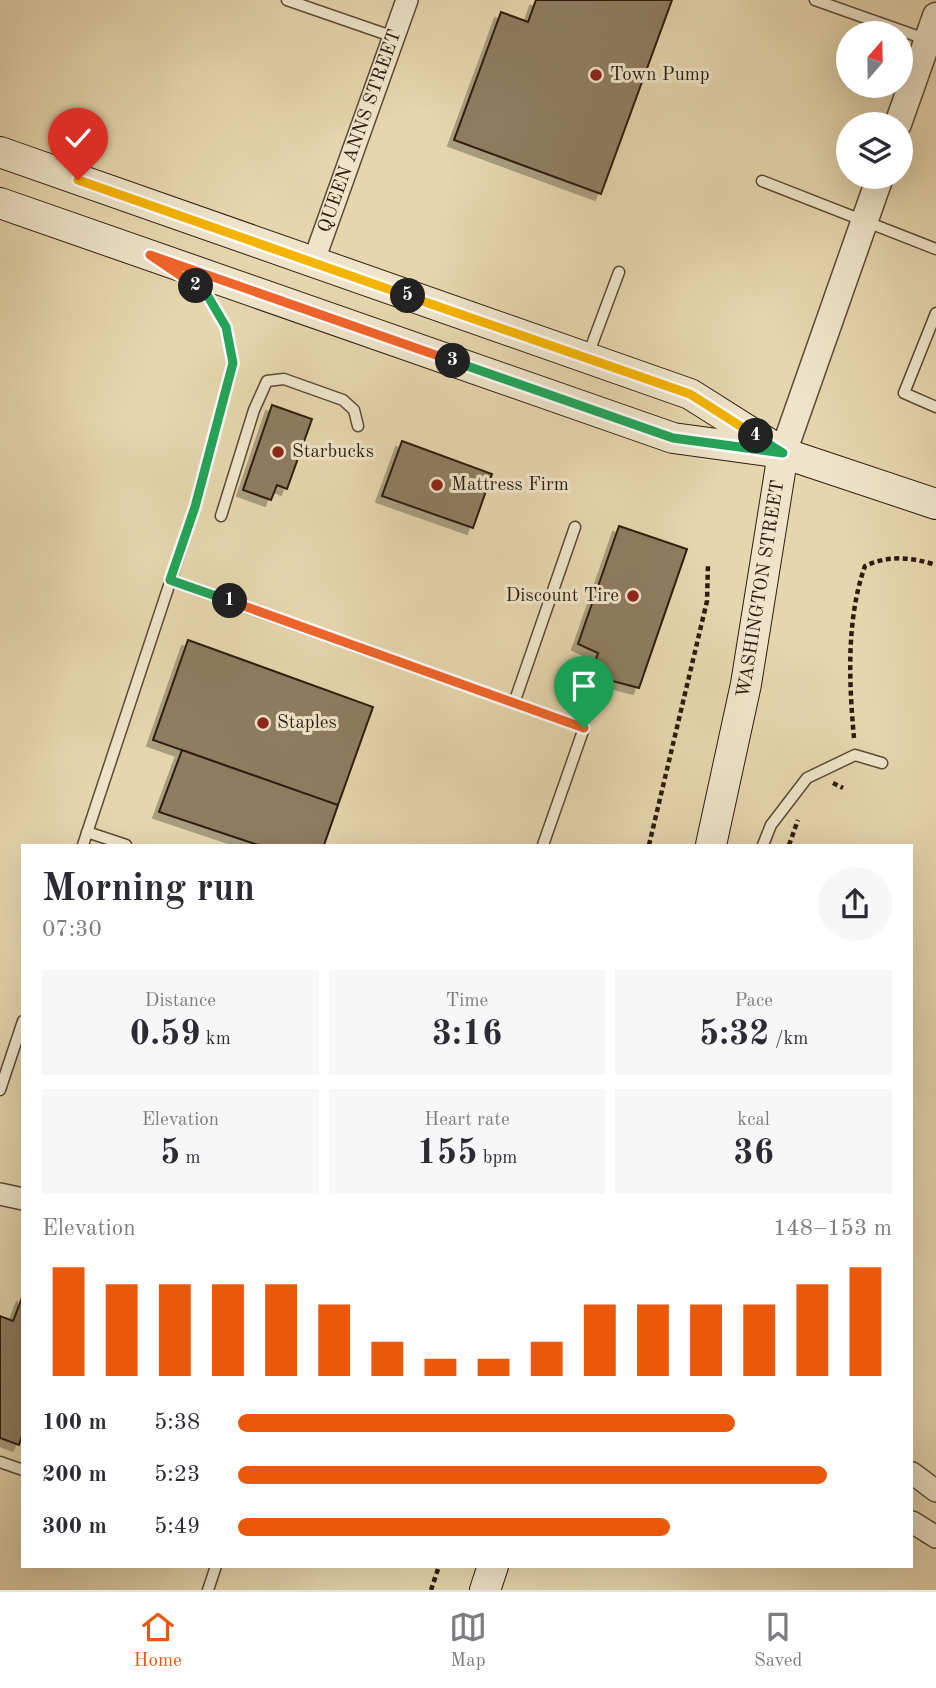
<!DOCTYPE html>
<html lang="en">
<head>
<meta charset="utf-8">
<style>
	body { margin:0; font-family:"Old Standard TT",serif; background:#f7f7f7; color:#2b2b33; height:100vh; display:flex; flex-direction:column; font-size:26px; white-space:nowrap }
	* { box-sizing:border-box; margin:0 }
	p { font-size:23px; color:#7c7c81 }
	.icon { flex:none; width:38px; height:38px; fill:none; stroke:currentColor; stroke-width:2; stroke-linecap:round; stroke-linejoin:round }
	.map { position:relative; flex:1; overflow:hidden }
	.panel { position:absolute; left:21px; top:844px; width:892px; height:724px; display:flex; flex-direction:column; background:#fff; border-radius:0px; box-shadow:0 7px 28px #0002 }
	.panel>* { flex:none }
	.needle { width:46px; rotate:20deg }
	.tools { position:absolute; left:836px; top:21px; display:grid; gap:14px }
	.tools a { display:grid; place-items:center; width:77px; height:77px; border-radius:50%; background:#fff; box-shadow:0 7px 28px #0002; font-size:35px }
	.pin { position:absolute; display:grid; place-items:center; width:60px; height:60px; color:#fff; margin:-72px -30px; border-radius:50% 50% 50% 0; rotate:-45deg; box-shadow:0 0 7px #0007 }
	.pin .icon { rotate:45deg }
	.km { position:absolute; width:35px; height:35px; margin:-18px; border-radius:50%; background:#222; color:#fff; font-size:19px; line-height:35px; text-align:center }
	.round { display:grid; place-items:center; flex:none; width:74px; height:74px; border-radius:37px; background:#f7f7f7 }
	.head { display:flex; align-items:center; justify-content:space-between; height:119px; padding:0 21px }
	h1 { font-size:38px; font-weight:700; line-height:52px }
	.figures { display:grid; grid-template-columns:repeat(3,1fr); gap:10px; height:119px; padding:7px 21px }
	.figures div { display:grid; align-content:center; border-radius:0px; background:#f7f7f7; text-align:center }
	.figures b { font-size:35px; font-weight:700 }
	.figures small { font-size:19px; font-weight:400 }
	.figures p { font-size:19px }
	.chart { height:196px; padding:14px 21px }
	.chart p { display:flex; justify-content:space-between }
	.chart svg { width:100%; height:126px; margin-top:7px; stroke:#ea580c; stroke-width:6 }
	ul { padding:0 21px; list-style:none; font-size:23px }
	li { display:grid; grid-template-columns:112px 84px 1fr; align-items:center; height:52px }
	li i { height:18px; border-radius:9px; background:#ea580c }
	.tab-bar { display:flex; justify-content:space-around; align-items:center; height:98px; border-top:2px solid #e1e1e2; background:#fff; font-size:19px; color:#7c7c81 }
	.tab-bar a { display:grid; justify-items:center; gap:4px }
	.tab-bar .current { color:#ea580c }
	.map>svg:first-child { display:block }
</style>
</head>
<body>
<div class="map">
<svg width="936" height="1590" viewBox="0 0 936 1590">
	<defs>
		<filter id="shadow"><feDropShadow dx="-6" dy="6" stdDeviation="0" flood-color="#0004"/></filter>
	</defs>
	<rect width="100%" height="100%" fill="#e6d6ad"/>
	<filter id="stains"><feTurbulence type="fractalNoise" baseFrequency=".00286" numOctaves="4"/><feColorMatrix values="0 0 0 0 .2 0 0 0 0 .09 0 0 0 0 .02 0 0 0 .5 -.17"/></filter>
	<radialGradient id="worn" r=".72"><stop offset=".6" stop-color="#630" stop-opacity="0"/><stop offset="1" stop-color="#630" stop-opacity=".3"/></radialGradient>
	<path fill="#8e7d62" stroke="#2e1c10" stroke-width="2" filter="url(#shadow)" d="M536 0H672L601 194 454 140 501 12 528 22Z
		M272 405 312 419 287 489 277 485 271 500 243 490Z
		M402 441 492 474 473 528 382 496Z
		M619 526 687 549 639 688 590 675 598 653 578 644Z
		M188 640 373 707 338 805 153 740Z
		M182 750 338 805 324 845H258L159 812Z
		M23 1295V1433L19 1445 0 1438V1316L13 1321Z"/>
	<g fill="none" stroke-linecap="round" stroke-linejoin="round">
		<defs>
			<path id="service" d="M287 0 394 37
				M815 0 928 40
				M762 181 936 249
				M936 313 904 393 936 407
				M588 355 619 272
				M221 516 254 410 267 381 284 379 343 400 354 410 358 426
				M170 580 584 728 543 845
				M514 703 575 527
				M87 832 126 845
				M83 845 195 507 233 363 226 327 206 293 187 280
				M763 845 771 825 807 778 855 755 882 763
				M0 1090 23 1021
				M0 1462 23 1470
				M208 1590 216 1566"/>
			<g id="minor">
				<path id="s1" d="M313 263 407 0"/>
				<path d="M0 1194 23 1199"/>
				<path d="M912 1473 936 1491"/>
				<path d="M912 1522 936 1537"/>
			</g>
			<path id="tertiary" d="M898 124 936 16
				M783 453 880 177"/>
			<g id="secondary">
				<path d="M0 152 690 394 774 447"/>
				<path d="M0 203 673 438 783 453 936 504"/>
				<path id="s2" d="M711 845 746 684 783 453"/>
				<path d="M485 1590 493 1566"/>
			</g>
		</defs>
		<use href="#service" stroke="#5c4a37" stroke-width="13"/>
		<use href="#minor" stroke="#5c4a37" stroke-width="24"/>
		<use href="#tertiary" stroke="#5c4a37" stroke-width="29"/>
		<use href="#secondary" stroke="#2e1c10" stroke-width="32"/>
		<path stroke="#2e1c10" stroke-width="4.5" stroke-dasharray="5 3.5" stroke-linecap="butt" d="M854 738C849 683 846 619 865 566 889 555 911 557 936 565
			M833 783 843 788
			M649 845 707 601 708 564
			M789 845 798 820
			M431 1590 439 1566"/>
		<use href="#service" stroke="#efe4ca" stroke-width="10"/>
		<use href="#minor" stroke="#efe4ca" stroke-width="21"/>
		<use href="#tertiary" stroke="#efe4ca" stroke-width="26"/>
		<use href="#secondary" stroke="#efe4ca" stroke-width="30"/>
	</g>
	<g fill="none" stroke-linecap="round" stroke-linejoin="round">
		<defs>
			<path id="split-1" d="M230 601 584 728"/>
			<path id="split-2" d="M196 286 206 293 226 327 233 363 195 507 170 580 230 601"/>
			<path id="split-3" d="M196 286 150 255 453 361"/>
			<path id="split-4" d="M453 361 673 438 783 453 756 436"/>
			<path id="split-5" d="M408 296 690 394 756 436"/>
			<path id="split-6" d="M78 180 408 296"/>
		</defs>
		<use href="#split-1" stroke="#fff" stroke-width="14"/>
		<use href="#split-2" stroke="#fff" stroke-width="14"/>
		<use href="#split-3" stroke="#fff" stroke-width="14"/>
		<use href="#split-4" stroke="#fff" stroke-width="14"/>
		<use href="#split-5" stroke="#fff" stroke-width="14"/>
		<use href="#split-6" stroke="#fff" stroke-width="14"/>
		<use href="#split-1" stroke="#f0652b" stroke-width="9"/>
		<use href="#split-2" stroke="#22a559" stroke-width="9"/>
		<use href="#split-3" stroke="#f0652b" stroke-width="9"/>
		<use href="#split-4" stroke="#22a559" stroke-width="9"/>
		<use href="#split-5" stroke="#f5b400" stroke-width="9"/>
		<use href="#split-6" stroke="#f5b400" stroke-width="9"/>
	</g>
	<g fill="#8f2418" stroke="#efe4ca" stroke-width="2.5">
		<circle cx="596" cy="75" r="7"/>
		<circle cx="278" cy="452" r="7"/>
		<circle cx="437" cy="485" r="7"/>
		<circle cx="633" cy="596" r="7"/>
		<circle cx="263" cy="723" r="7"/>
	</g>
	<g text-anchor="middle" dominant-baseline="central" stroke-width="6" stroke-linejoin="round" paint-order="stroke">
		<g font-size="19" fill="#2e1c10" stroke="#efe4ca" text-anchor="start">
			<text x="610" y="75">Town Pump</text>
			<text x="292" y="452">Starbucks</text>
			<text x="451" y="485">Mattress Firm</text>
			<text x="619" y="596" text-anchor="end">Discount Tire</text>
			<text x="277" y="723">Staples</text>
		</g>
		<g font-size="19" fill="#2e1c10" stroke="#efe4ca">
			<text stroke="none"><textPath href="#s1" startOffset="140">QUEEN ANNS STREET</textPath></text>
			<text stroke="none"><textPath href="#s2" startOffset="261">WASHINGTON STREET</textPath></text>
		</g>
	</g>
	<rect width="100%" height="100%" filter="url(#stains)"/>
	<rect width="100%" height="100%" fill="url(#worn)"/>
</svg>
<div class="tools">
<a><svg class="needle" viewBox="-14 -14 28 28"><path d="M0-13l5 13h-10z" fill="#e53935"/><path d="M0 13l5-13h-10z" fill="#7c7c81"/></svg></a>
<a><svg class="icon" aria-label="layers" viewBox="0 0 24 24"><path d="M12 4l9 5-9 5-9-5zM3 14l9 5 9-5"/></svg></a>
</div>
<div class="pin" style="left:584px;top:728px;background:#1e9e55"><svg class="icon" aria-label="arrive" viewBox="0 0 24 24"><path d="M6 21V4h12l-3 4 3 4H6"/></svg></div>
<div class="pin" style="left:78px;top:180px;background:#d93025"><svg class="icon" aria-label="check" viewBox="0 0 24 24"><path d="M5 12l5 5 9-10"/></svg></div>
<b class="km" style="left:230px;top:601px">1</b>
<b class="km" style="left:196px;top:286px">2</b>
<b class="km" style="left:453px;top:361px">3</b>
<b class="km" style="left:756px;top:436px">4</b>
<b class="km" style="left:408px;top:296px">5</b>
<section class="panel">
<div class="head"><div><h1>Morning run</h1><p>07:30</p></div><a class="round"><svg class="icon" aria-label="share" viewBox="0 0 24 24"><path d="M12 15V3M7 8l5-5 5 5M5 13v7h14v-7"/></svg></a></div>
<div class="figures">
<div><p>Distance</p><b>0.59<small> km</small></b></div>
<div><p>Time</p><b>3:16</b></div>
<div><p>Pace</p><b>5:32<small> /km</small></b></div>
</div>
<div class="figures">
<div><p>Elevation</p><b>5<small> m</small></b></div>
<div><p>Heart rate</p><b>155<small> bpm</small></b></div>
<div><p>kcal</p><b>36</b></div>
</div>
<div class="chart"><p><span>Elevation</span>148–153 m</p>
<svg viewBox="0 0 160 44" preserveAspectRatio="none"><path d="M5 44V6M15 44V12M25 44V12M35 44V12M45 44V12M55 44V19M65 44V32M75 44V38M85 44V38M95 44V32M105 44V19M115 44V19M125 44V19M135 44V19M145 44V12M155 44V6"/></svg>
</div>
<ul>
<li><b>100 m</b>5:38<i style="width:76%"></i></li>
<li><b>200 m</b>5:23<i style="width:90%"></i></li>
<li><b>300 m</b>5:49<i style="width:66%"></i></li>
</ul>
</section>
</div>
<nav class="tab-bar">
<a class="current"><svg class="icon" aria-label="home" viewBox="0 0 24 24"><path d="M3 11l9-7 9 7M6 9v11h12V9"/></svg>Home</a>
<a><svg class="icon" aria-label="map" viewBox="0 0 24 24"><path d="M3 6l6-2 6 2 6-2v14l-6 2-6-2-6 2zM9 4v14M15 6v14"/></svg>Map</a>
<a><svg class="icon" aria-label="saved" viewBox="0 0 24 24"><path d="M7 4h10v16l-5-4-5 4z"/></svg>Saved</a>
</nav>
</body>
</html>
